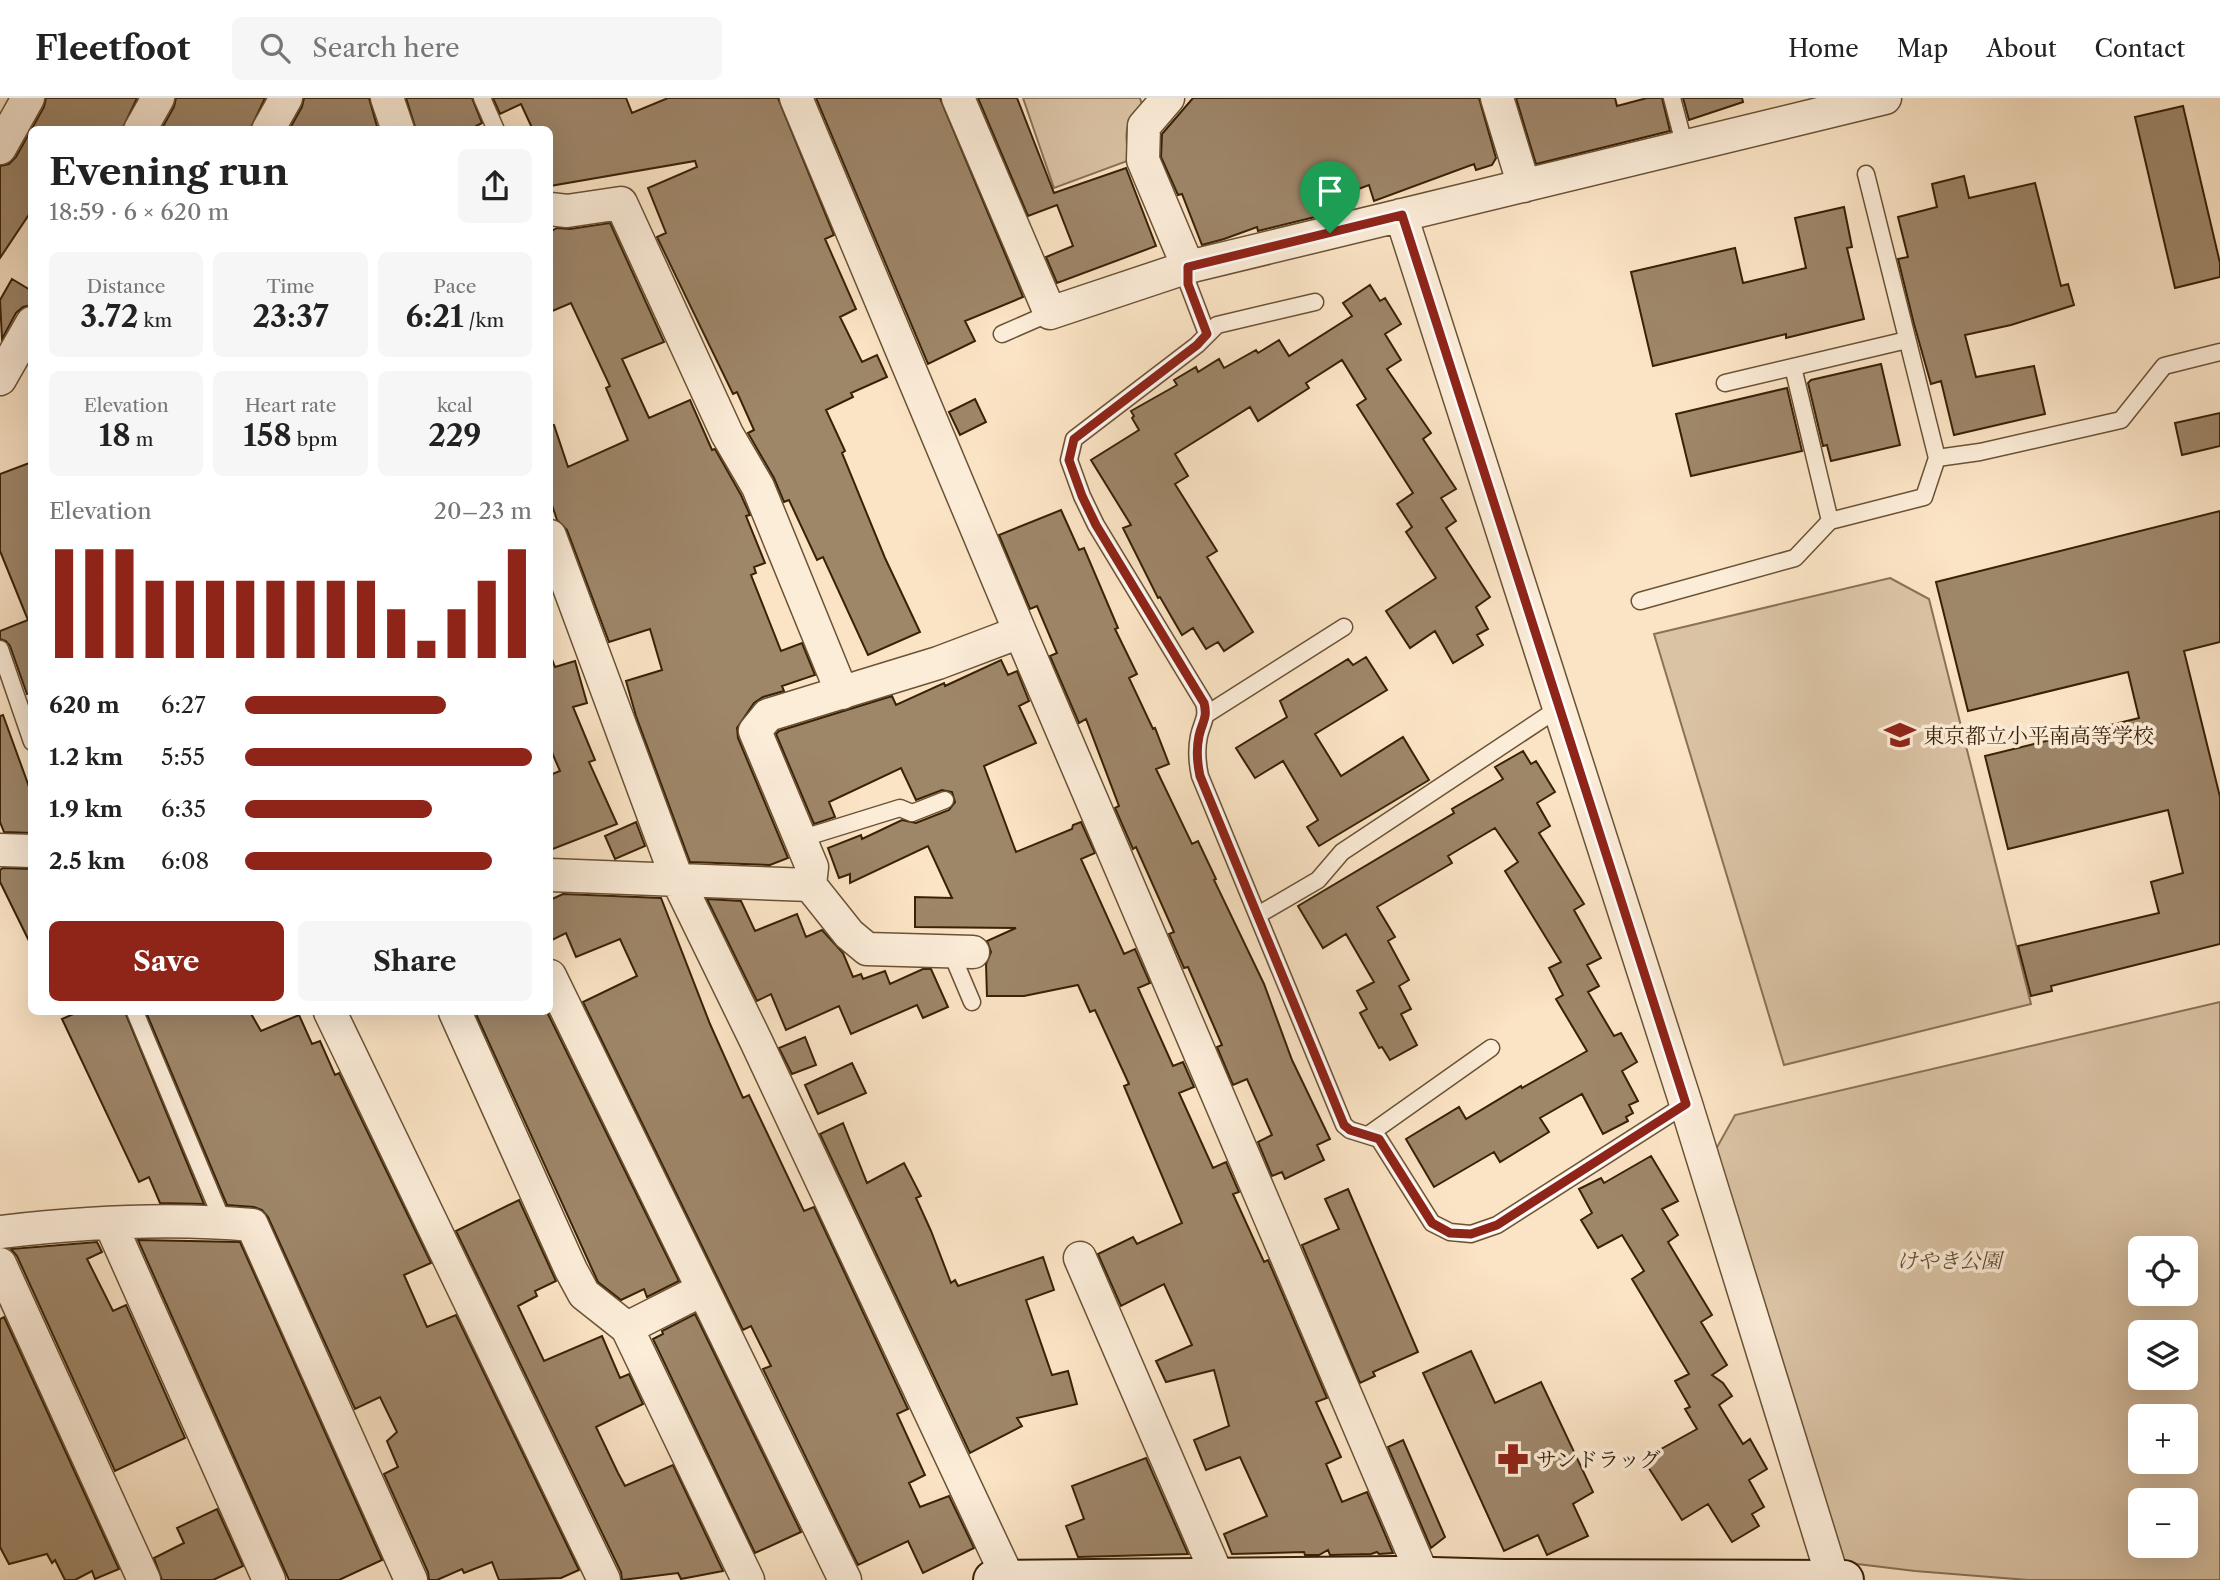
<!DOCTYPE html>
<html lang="en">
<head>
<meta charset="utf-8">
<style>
	body { margin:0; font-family:"Libre Caslon Text","Noto Serif JP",serif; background:#f6f6f6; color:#222; height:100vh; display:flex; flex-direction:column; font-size:26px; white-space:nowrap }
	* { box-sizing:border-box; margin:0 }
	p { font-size:23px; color:#767676 }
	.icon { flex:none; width:38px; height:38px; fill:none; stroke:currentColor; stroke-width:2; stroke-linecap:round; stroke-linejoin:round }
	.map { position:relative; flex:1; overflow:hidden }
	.panel { position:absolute; left:28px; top:28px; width:525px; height:889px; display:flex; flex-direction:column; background:#fff; border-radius:10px; box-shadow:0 7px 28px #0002 }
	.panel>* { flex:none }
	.buttons { position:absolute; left:2128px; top:1138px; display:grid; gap:14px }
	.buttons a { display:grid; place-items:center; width:70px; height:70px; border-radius:10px; background:#fff; box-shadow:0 7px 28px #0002; font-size:35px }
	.pin { position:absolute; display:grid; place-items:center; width:60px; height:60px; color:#fff; margin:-72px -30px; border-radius:50% 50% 50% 0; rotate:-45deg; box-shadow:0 0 7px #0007 }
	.pin .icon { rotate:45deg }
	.round { display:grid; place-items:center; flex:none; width:74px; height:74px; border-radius:10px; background:#f6f6f6 }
	.summary { display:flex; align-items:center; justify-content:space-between; height:119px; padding:0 21px }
	h1 { font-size:38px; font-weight:700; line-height:52px }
	.metrics { display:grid; grid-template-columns:repeat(3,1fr); gap:10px; height:119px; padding:7px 21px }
	.metrics div { display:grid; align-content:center; border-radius:10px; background:#f6f6f6; text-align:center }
	.metrics b { font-size:30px; font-weight:700 }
	.metrics small { font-size:19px; font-weight:400 }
	.metrics p { font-size:19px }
	.chart { height:196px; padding:14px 21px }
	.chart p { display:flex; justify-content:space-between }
	.chart svg { width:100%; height:126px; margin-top:7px; stroke:#8f2418; stroke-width:6 }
	.button { display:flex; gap:14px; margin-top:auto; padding:14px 21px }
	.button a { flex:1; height:80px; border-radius:10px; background:#8f2418; color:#fff; font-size:28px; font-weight:700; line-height:80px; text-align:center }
	.button a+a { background:#f6f6f6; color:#222 }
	ul { padding:0 21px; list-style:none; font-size:23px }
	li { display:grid; grid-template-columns:112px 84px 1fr; align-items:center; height:52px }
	li i { height:18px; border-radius:9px; background:#8f2418 }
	header { display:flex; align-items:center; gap:42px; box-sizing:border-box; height:98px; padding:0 35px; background:#fff; border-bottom:2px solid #e0e0e0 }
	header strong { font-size:33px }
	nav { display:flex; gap:38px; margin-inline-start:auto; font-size:24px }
	.search { width:490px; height:63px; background:#f6f6f6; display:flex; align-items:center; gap:18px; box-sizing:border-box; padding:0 24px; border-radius:10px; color:#767676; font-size:26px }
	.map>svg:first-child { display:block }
</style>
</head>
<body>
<header>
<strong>Fleetfoot</strong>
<div class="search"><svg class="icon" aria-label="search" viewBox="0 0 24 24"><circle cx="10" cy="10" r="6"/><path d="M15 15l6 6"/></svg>Search here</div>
<nav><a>Home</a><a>Map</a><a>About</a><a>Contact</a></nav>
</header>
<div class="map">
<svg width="2220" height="1482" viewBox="0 0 2220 1482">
	<rect width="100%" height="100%" fill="#fbe4c5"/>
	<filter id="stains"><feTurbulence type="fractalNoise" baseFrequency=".00286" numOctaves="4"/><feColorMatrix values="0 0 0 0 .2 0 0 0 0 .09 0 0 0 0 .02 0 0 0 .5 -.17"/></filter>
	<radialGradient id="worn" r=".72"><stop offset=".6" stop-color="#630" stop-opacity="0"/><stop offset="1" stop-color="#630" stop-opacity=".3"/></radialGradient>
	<path fill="#dac3a4" stroke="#8a7254" stroke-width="2" fill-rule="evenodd" d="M1023 0H1140L1142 7C1124 23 1124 39 1130 62L1054 90Z
		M1890 480 1929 501 2031 906 1784 967 1654 536Z
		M2220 904V1482H2028L1915 1473 1841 1464 1716 1051 1735 1017ZM2140 1150H2186V1195H2140ZM2140 1234H2186V1279H2140ZM2140 1318H2186V1363H2140ZM2140 1402H2186V1447H2140Z"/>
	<path fill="#9e8669" stroke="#392105" stroke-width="2" d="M46 0H137L122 32H32V112L0 160V68L9 66 16 59 44 9Z
		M176 0H265L250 32H161L174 9Z
		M304 0H369L378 32H289L302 9Z
		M406 0H472L482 25 469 32H416Z
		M493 0H626L632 15 668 0H778L834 137 825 141 856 211 840 219 862 264 877 257 887 279 851 295 853 299 826 312 845 353 842 355 885 460 920 534 868 557 823 459 817 462 789 402 784 404 774 380 748 335 754 332 737 294 733 296 657 139 666 135 648 90 697 69 695 63 550 88V32H533L521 6 500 16Z
		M816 0H940L1023 199 965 223 975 243 928 266Z
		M978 0H1017L1054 95 1126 70 1156 148 1057 185 1046 159 1073 148 1057 107 1028 118Z
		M1193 0H1479L1496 60 1492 67 1476 72 1474 66 1374 103 1369 87 1313 108 1315 119 1258 133 1257 129 1224 141 1202 147 1182 96 1178 97 1161 59 1162 36Z
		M1516 0H1615L1617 8 1647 0H1662L1670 33 1536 66Z
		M1683 0H1742L1743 4 1689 22Z
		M2183 8 2220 165V179L2175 190 2135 19Z
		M1964 78 1969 100 2035 85 2061 188 2068 186 2074 207 2011 227 1965 237 1976 279 2034 268 2045 316 1954 337 1941 283 1931 286 1914 226 1898 161 1908 159 1898 119 1937 109 1932 86Z
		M1844 109 1852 149 1847 150 1864 221 1786 240V236L1653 268 1631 174 1735 150 1743 185 1806 170 1795 120Z
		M610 125 664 244 622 261 649 320 690 302 712 352 715 351 741 397 750 417 746 418 765 465 754 469 756 475 751 477 781 553 802 545 815 577 782 588 784 593 763 599 754 605 737 630 738 640 788 760 770 767 690 764 636 618 626 583 662 572 650 531 609 544 567 432 557 422 550 401V328L554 327 568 369 628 342 606 290 610 288 571 205 550 214V134L557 130 570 131Z
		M12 181 32 193V207L23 209 16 215 2 241 0 202Z
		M1370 187 1380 203 1385 200 1401 226 1385 236 1401 262 1387 271 1431 335 1423 341 1456 391 1441 400 1456 423 1446 430 1490 499 1476 509 1488 531 1477 537 1483 547 1453 565 1435 533 1410 550 1386 513 1436 480 1406 434 1412 429 1397 406 1413 395 1357 307 1366 301 1342 262 1306 285 1309 290 1258 323 1250 309 1175 356 1188 378 1175 386 1217 453 1207 459 1253 534 1224 553 1218 544 1206 551 1193 530 1182 537 1160 499 1158 500 1123 430 1131 427 1091 362 1139 332 1132 320 1134 318 1131 313 1177 287 1174 282 1196 269 1198 274 1219 261 1224 270 1256 252 1258 255 1279 242 1289 258 1352 218 1343 205Z
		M1881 266 1900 347 1831 363 1827 347 1823 348 1808 285 1811 282Z
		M1787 290 1802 353 1691 378 1676 316Z
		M975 301 986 324 960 337 949 314Z
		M2220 315V348L2182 357 2175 325Z
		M32 364V594L27 596 10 548 6 543 0 541V533L28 522 0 453V376Z
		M1061 412 1079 452 1084 450 1118 530 1115 531 1137 576 1129 580 1153 631 1155 630 1169 666 1156 671 1192 746 1198 743 1216 781 1214 782 1264 886 1292 962 1330 1041 1317 1047 1324 1062 1285 1081 1282 1074 1272 1078 1258 1044 1272 1037 1247 981 1233 987 1217 949 1222 947 1188 869 1184 870 1169 836 1174 834 1136 749 1133 751 1115 710 1119 708 1086 621 1079 625 1050 558 1057 555 1037 508 1030 511 999 437Z
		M2220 413V544L2184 553 2220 699V846L2051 888 2052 893 2031 898 2018 848 2159 815 2151 784 2183 775 2168 712 2008 751 1985 658 2139 620 2128 574 1968 613 1936 484Z
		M550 556 555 569 575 563 587 605 573 609 595 662 589 664 617 726 550 752V677L560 673 550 650Z
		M1366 559 1387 592 1315 636 1341 678 1403 639 1429 682 1319 748 1307 729 1318 722 1283 663 1255 680 1236 650 1287 619 1280 603 1348 561 1353 567Z
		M1001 562 1008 577 1017 573 1029 603 1019 608 1036 645 984 668 1016 754 1072 731 1073 727 1081 724 1095 755 1081 761 1124 856 1135 851 1150 885 1138 890 1173 968 1183 964 1194 989 1179 995 1213 1070 1226 1064 1239 1094 1233 1096 1264 1164 1268 1162 1327 1300 1316 1304 1341 1359 1326 1366 1342 1404 1367 1394 1393 1455 1379 1456 1377 1454 1371 1456 1330 1457 1328 1452 1319 1457H1305L1304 1454 1232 1456 1224 1436 1267 1418 1240 1359 1206 1372 1194 1342 1229 1328 1214 1272 1166 1284 1156 1263 1192 1247 1164 1186 1121 1208 1098 1156 1133 1139 1137 1146 1182 1125 1124 988 1129 986 1095 912 1090 914 1078 887 1024 898H987L986 866 991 854 987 843 1016 830 915 829V799L952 800 928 748 850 785V776L839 780 828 750 861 737 862 741 902 722 916 725 949 712 955 704 952 694 942 692 916 702 901 670 829 704 835 719 814 726 776 636 779 633 892 598 896 607 944 585 945 588Z
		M3 617 32 697V735L4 734 0 724V618Z
		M1523 653 1531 666 1536 663 1555 694 1537 705 1550 728 1539 735 1584 806 1574 812 1601 860 1587 867 1599 888 1588 894 1614 938 1621 935 1637 964 1622 973 1638 1003 1629 1007 1633 1015 1626 1019 1628 1023 1603 1036 1582 996 1540 1020 1549 1034 1500 1064 1494 1054 1434 1089 1406 1041 1459 1009 1466 1021 1521 988 1522 990 1587 953 1556 901 1563 897 1549 870 1561 864 1505 773 1518 764 1495 730 1448 758 1452 765 1377 809 1395 839 1388 843 1409 882 1399 888 1411 911 1401 916 1417 947 1390 962 1382 949 1379 950 1360 915 1367 911 1357 893 1374 884 1346 836 1323 850 1298 808 1454 715 1452 711 1503 681 1495 669Z
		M636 724 645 748 615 761 605 738Z
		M3 770 32 771V849L0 784V772Z
		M563 796 661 800 710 926 743 1000 749 997 804 1113 814 1109 908 1311 897 1316 925 1377 909 1385 920 1409 949 1398 974 1450 923 1475 908 1443 858 1467 763 1271 771 1268 751 1228 743 1232 583 904 637 878 620 841 576 859 566 835 550 843V802Z
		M707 801 741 803 755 833 797 816 806 839 822 832 843 855 853 879 861 876 863 881 885 873 890 886 923 871H931L948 909 923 920 917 907 851 936 839 908 786 932 771 896 757 903Z
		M78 914H125L204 1106 160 1105 149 1079 139 1084 62 921Z
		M146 914H250L261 933 299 917 312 946 320 943 335 977 339 975 431 1165 404 1177 427 1229 456 1217 579 1472 561 1480 499 1482 492 1464 464 1475 462 1471 437 1482H429L428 1474 384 1376 398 1369 387 1343 397 1334 380 1299 355 1311 268 1119 262 1112 254 1109 227 1107Z
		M475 914H547L679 1183 647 1199 644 1191 621 1202 598 1184Z
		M805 939 816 967 792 976 779 950Z
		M852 965 866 995 818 1016 805 987Z
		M843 1025 867 1085 904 1065 921 1098 916 1100 931 1133 951 1185 955 1182 958 1188 1043 1159 1054 1192 1026 1202 1052 1277 1068 1273 1077 1306 1017 1320 1022 1328 970 1355 820 1036Z
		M1651 1058 1678 1103 1662 1111 1678 1137 1668 1144 1712 1217 1701 1224 1727 1267 1712 1277 1723 1285 1732 1298 1719 1307 1743 1346 1750 1341 1767 1371 1749 1382 1764 1409 1752 1416 1759 1428 1732 1444 1708 1406 1682 1422 1643 1361 1697 1331 1685 1311 1690 1309 1675 1283 1689 1276 1632 1181 1644 1173 1622 1137 1598 1150 1581 1122 1592 1115 1579 1091 1601 1080 1604 1085Z
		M1348 1091 1418 1254 1373 1274 1375 1278 1360 1285 1302 1147 1339 1131 1325 1101Z
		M519 1102 556 1183 535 1193 537 1198 518 1208 544 1263 602 1238 620 1280 629 1276 643 1306 596 1329 618 1375 625 1388 673 1367 723 1473 681 1481 678 1475 622 1482 621 1474 456 1133Z
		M138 1142 240 1144 382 1462 339 1482H289Z
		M97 1144 102 1154 87 1161 113 1213 126 1207 185 1340 115 1373 17 1158 11 1151Z
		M695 1216 801 1434 755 1455 653 1241 663 1236 662 1233Z
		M4 1219 119 1471 95 1481 92 1473 75 1482H65L55 1462 52 1465 47 1456 9 1466 0 1449V1221Z
		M1471 1253 1495 1305 1541 1284 1593 1394 1573 1406 1588 1438 1547 1457 1538 1437 1504 1453 1423 1275Z
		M1403 1342 1445 1439 1431 1450 1388 1349Z
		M1146 1360 1188 1456 1078 1459 1066 1428 1084 1421 1072 1388Z
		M217 1411 243 1468 213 1482H162L154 1460 184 1445 177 1430Z"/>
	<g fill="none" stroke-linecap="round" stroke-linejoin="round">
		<defs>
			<path id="lane" d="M482 0 496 32
				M1672 0 1685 49
				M1866 76 1937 360 1980 354 2121 322 2164 268 2220 254
				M1188 169V186L1207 236
				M1315 204 1217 227 1197 247 1074 341 1069 362 1082 398 1096 427 1204 605C1208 620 1202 624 1199 638 1196 652 1197 664 1200 678L1344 1027 1350 1032 1379 1041 1432 1125 1450 1134 1471 1136 1497 1127 1686 1006
				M1002 236 1050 215
				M1793 269 1830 423
				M1725 285 1907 242
				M1640 503 1795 460 1830 423 1924 399 1937 360
				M0 551 32 644
				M1207 616 1344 529
				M800 741 900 710 912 715 945 702
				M1258 817 1318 782 1342 754 1559 610
				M950 852 972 904
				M135 914 223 1124
				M1368 1037 1491 950"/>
			<path id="street" d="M387 0 398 32
				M796 0 1020 534 1423 1478
				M958 0 1050 215 1188 169 1885 0
				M1168 0 1144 28 1143 62 1188 169
				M1497 0 1524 88
				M140 32 158 0
				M268 32 286 0
				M0 50 28 0
				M550 111 567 113 621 105 727 336 758 389 842 595
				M1401 117 1686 1006 1833 1481
				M0 281 32 225
				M550 438 677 781 756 943 1009 1482
				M0 752 32 753
				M550 777 810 787 849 836 867 851 973 854
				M810 787 812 769 755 633 768 617 938 565 1020 534
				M550 878 845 1482
				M330 914 604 1482
				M455 914 571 1172 584 1196 627 1230 748 1482
				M110 1125 269 1482
				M0 1134C84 1124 167 1119 252 1127L411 1482
				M1080 1160 1218 1479
				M0 1166 144 1482
				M627 1230 702 1192"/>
			<path id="secondary" d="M993 1482 1396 1478 1505 1481 1844 1482"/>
		</defs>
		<use href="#lane" stroke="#6a5235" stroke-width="19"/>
		<use href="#street" stroke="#6a5235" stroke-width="35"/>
		<use href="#secondary" stroke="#392105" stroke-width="42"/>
		<use href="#lane" stroke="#fcedd9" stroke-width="16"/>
		<use href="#street" stroke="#fcedd9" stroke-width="32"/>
		<use href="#secondary" stroke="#fcedd9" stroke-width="38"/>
	</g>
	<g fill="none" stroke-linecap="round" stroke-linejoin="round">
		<defs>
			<path id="route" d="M1402 117 1686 1006 1497 1127 1471 1136 1450 1135 1432 1125 1379 1041 1350 1032 1344 1027 1200 678C1197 664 1196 652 1199 638 1202 624 1208 620 1204 605L1096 427 1082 398 1069 362 1074 341 1197 247 1207 236 1188 186V169Z"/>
		</defs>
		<use href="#route" stroke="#fff" stroke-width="14"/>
		<use href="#route" stroke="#8f2418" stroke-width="9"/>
	</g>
	<defs>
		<symbol id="school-bare" viewBox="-9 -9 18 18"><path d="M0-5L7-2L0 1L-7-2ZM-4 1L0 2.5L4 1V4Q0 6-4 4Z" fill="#8f2418" stroke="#fcedd9" stroke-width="2.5" paint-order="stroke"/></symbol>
		<symbol id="pharmacy-bare" viewBox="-9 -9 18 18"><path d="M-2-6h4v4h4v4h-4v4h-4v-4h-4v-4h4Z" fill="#8f2418" stroke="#fcedd9" stroke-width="2.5" paint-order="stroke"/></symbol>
	</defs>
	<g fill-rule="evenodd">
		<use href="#school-bare" x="1878" y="615" width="44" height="44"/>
		<use href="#pharmacy-bare" x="1491" y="1339" width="44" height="44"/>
	</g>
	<g text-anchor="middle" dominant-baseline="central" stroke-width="7" stroke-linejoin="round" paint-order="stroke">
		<g font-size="21" fill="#392105" stroke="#fcedd9" text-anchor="start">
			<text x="1923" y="637">東京都立小平南高等学校</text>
			<text x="1536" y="1361">サンドラッグ</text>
		</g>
		<g font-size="21" font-style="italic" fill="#614a2d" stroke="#fcedd9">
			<text x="1949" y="1162">けやき公園</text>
		</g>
	</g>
	<rect width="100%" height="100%" filter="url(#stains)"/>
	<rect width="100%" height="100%" fill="url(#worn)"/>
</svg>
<div class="buttons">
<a><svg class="icon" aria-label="locate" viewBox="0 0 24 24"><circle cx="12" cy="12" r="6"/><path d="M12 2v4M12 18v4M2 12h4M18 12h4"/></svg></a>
<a><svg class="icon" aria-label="layers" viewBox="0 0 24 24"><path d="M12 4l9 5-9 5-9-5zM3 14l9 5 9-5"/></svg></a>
<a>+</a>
<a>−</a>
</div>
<div class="pin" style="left:1330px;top:135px;background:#1e9e55"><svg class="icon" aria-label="arrive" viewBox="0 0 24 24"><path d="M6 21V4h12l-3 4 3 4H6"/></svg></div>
<section class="panel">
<div class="summary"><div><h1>Evening run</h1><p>18:59 · 6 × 620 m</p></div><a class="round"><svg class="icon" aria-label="share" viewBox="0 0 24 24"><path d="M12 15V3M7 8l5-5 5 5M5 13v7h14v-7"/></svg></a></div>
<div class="metrics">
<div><p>Distance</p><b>3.72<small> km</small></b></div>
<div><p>Time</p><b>23:37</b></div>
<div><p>Pace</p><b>6:21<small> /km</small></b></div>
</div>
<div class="metrics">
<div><p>Elevation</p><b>18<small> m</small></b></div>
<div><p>Heart rate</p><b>158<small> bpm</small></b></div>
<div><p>kcal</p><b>229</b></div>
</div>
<div class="chart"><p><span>Elevation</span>20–23 m</p>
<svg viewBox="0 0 160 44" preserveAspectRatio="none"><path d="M5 44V6M15 44V6M25 44V6M35 44V17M45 44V17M55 44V17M65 44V17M75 44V17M85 44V17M95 44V17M105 44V17M115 44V27M125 44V38M135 44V27M145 44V17M155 44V6"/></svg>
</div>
<ul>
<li><b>620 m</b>6:27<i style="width:70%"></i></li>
<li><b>1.2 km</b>5:55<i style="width:100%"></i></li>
<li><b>1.9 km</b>6:35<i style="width:65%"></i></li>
<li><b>2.5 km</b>6:08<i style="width:86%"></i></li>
</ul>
<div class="button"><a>Save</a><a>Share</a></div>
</section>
</div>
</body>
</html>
